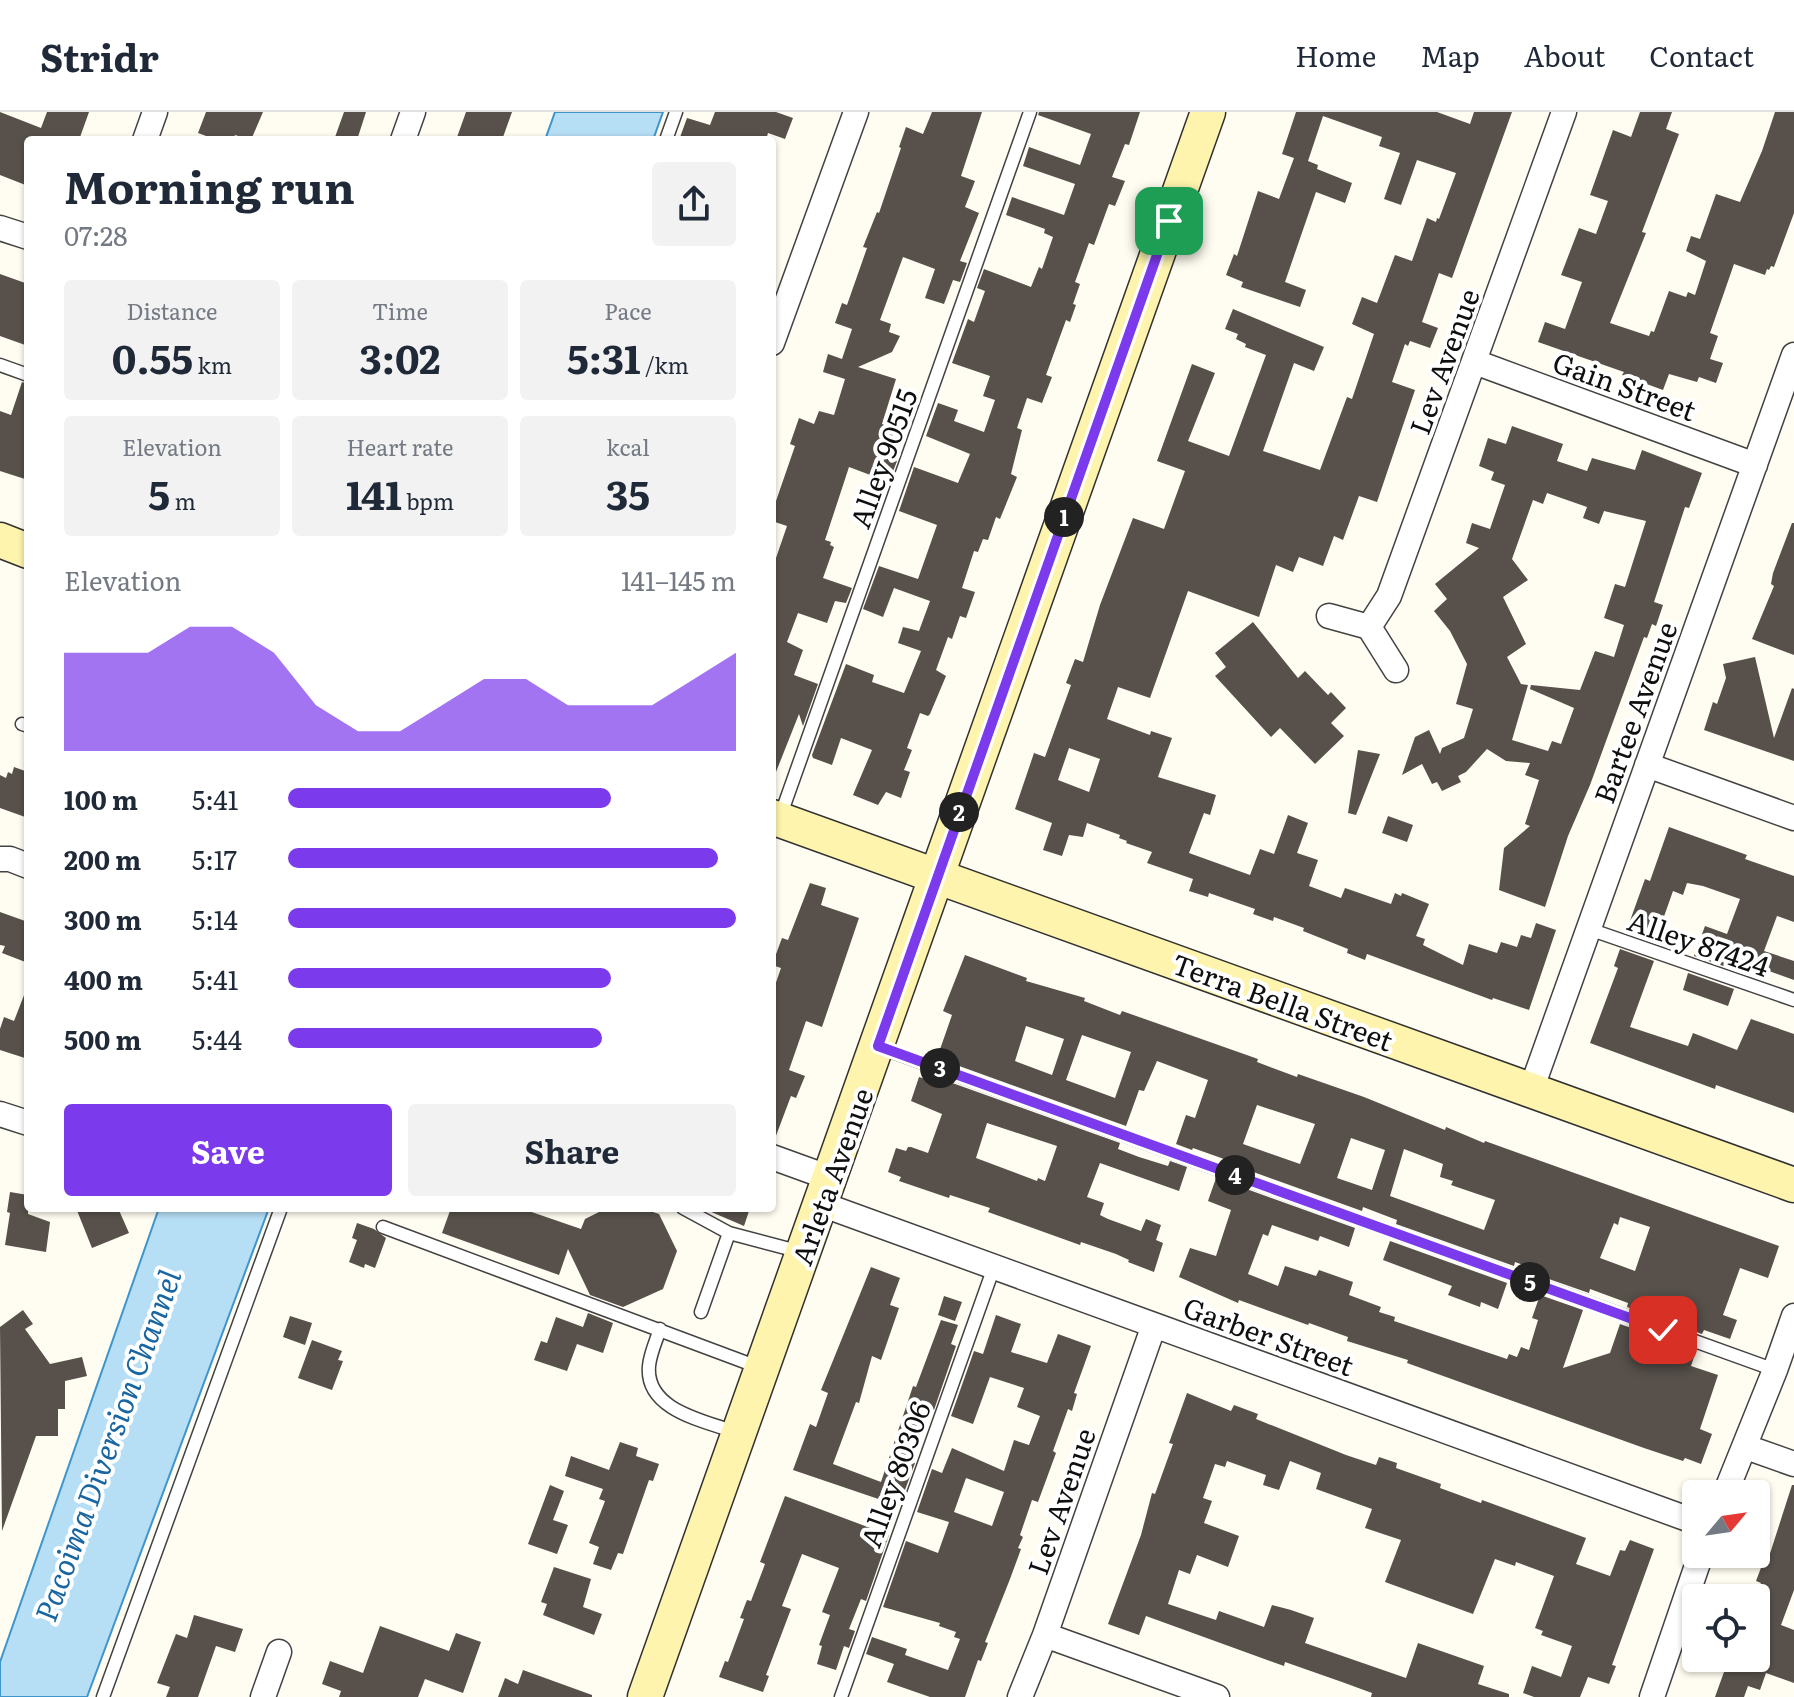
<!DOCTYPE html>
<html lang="en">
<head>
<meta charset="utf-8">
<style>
	body { margin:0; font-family:Literata,serif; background:#f2f2f3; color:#1f2937; height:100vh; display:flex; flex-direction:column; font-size:30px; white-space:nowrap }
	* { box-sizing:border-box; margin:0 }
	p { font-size:26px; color:#747a83 }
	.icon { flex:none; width:44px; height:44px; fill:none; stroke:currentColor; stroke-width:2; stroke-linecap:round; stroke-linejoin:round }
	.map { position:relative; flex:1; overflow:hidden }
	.drawer { position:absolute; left:24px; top:24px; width:752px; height:1076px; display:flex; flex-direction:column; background:#fff; border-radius:8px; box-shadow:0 2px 6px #0004 }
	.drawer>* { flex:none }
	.needle { width:52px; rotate:61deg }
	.fabs { position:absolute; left:1682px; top:1368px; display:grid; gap:16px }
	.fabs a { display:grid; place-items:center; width:88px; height:88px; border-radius:8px; background:#fff; box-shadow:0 2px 6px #0004; font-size:40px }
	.pin { position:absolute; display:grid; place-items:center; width:68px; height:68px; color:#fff; margin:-34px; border-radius:16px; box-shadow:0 4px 12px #0006 }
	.km { position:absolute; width:40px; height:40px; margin:-20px; border-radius:50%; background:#222; color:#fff; font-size:22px; line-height:40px; text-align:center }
	.round { display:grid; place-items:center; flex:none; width:84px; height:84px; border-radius:8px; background:#f2f2f3 }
	.headline { display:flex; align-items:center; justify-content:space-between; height:136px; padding:0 40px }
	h1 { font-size:44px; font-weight:700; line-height:60px }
	.stats { display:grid; grid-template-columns:repeat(3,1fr); gap:12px; height:136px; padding:8px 40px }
	.stats div { display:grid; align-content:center; border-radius:8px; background:#f2f2f3; text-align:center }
	.stats b { font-size:40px; font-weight:700 }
	.stats small { font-size:22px; font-weight:400 }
	.stats p { font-size:22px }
	.chart { height:224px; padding:16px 40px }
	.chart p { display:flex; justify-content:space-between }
	.chart svg { width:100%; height:144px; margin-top:8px; fill:#7c3aed; opacity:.7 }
	.action { display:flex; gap:16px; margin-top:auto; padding:16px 40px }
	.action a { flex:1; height:92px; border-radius:8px; background:#7c3aed; color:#fff; font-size:32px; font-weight:700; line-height:92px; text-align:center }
	.action a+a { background:#f2f2f3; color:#1f2937 }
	ul { padding:0 40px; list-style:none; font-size:26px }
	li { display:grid; grid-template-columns:128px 96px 1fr; align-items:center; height:60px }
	li i { height:20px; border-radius:10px; background:#7c3aed }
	header { display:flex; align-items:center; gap:48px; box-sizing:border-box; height:112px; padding:0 40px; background:#fff; border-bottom:2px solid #e0e1e3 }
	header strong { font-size:38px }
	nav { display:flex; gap:44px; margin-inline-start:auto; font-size:28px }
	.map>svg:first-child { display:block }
</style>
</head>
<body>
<header>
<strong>Stridr</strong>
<nav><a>Home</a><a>Map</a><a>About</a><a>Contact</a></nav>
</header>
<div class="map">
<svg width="1794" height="1585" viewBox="0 0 1794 1585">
	<rect width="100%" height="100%" fill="#fffcf1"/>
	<path fill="#b6def5" stroke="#3e95cc" stroke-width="2" d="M555 0H663L653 28H545Z
		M159 1096H269L87 1585H0V1550Z"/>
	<path fill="#57504b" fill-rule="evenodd" d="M0 0 41 16 47 0H89L79 28H28V74L0 63Z
		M206 0H263L251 28 235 23 233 28H217L198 21Z
		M344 0H366L357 28H334Z
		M466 0H512L502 28H456Z
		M715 0H776L793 6 785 27 768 21 766 28H679L687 6 710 13Z
		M932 0H982L961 64 975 69 965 95 979 101 960 149 967 151 960 170 953 168 944 192 925 186 935 157 903 145 880 208 891 212 889 220 900 224 892 240 858 255 896 267 882 312 895 317 891 328 895 330 889 346 897 349 889 370 849 355 825 428 831 430 830 433 834 435 823 466 852 476 846 491 835 489 827 511 798 501 787 530 803 538 794 563 818 572 803 614 799 602 774 665H772V444L776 446 787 414 772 409V388L776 389 795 334 790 332 799 306 814 312 819 299 834 303 845 267 823 260 828 242 842 247 852 217 835 211 842 191 847 193 854 173 867 136 863 135 877 100 879 101 901 36 899 35 906 15 923 22Z
		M1039 0H1140L1129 33 1125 32 1112 65 1125 69 1115 94 1109 92 1094 133 1089 131 1075 170 1080 172 1073 192 1076 193 1070 210 1066 208 1046 263 1052 265 1042 291 1027 286 1017 316 1022 318 1011 362 1017 365 1000 407 996 405 988 428 983 427 978 440 974 439 962 476 975 480 966 506 960 504 952 527 948 525 936 558 946 564 930 602 928 604 920 601 907 636 912 638 904 658 910 660 901 686 886 680 878 693 853 683 872 638 841 626 832 653 813 646 812 643 846 552 874 563 872 570 904 581 921 539 898 531 903 515 919 519 930 489 894 476 883 505 863 497 879 454 918 467 937 413 899 399 914 355 958 371 970 342 926 324 938 291 958 298 954 309 984 320 995 288 983 284 990 264 952 251 968 207 974 210 985 179 977 176 984 157 1031 175 1039 155 1042 157 1053 125 1044 121 1045 117 1006 103 1012 85 1064 103 1075 72 1023 54 1029 35 1080 53 1091 22 1038 3Z
		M1296 0H1437L1470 12 1474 0H1512L1452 166 1439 161 1422 210 1438 216 1430 236 1410 229 1408 234 1405 232 1392 270 1415 278 1377 390 1359 384 1343 428 1334 424 1323 454 1299 445 1293 460 1276 453 1259 505 1188 479 1150 586 1118 575 1107 607 1150 623 1151 619 1172 626 1158 665 1216 683 1210 703 1204 701 1189 741 1250 763 1260 737 1274 742 1288 703 1308 711 1297 741 1318 748 1309 774 1341 786 1345 776 1391 792 1395 781 1401 784 1402 781 1429 792 1416 824 1425 827 1423 833 1463 853 1469 832 1497 841 1501 830 1517 835 1521 823 1531 826 1536 811 1556 818 1529 898 1493 886 1492 888 1367 842 1365 848 1347 841 1348 837 1303 819 1304 816 1274 805 1273 809 1253 802 1255 797 1209 781 1208 785 1189 779 1193 767 1147 751 1152 740 1126 731 1127 729 1119 726 1120 723 1087 711 1083 725 1069 723 1062 744 1043 738 1052 711 1015 697 1034 641 1045 645 1071 573 1066 571 1075 547 1083 550 1100 493 1133 406 1164 417 1185 359 1157 349 1192 252 1215 261 1188 329 1229 344 1266 243 1245 235 1246 232 1236 227 1238 222 1225 217 1233 197 1324 235 1314 259 1294 251 1263 339 1320 358 1347 285 1352 287 1374 222 1352 212 1362 185 1377 191 1395 143 1412 149 1427 106 1436 110 1437 106 1439 107 1456 61 1417 48 1401 93 1384 87 1400 41 1379 34 1382 25 1323 4 1308 49 1318 53 1317 57 1352 71 1345 91 1316 80 1285 170 1306 178 1300 195 1241 175 1243 170 1226 163 1234 142 1237 144 1258 79 1279 87 1294 46 1282 42ZM1069 636 1100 647 1089 680 1058 668Z
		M1640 0H1672L1666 17 1679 22 1642 120 1646 121 1610 211 1649 224 1651 219 1654 220 1669 179 1686 185 1688 180 1695 183 1706 149 1686 139 1691 124 1700 127 1716 82 1740 90 1762 39 1775 0H1794V101L1774 155 1771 154 1769 158 1767 157 1765 163 1734 152 1710 221 1718 224 1710 247 1723 251 1716 271 1699 265 1697 270 1669 262 1663 278 1622 263 1624 260 1538 230 1545 210 1565 217 1582 170 1561 163 1579 116 1596 122 1608 89 1590 83 1613 18 1631 25Z
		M0 162 28 172V234L0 224Z
		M22 270 28 272V368L0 359V299L11 303Z
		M1512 314 1563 332 1557 349 1587 359 1592 346 1635 358 1642 338 1702 361 1689 396 1685 395 1654 490 1663 493 1656 514 1652 512 1647 526 1644 525 1590 673 1568 724 1545 795 1499 778 1504 736 1530 714 1525 712 1539 668 1525 663 1530 651 1506 649 1487 637 1466 660 1458 664 1461 670 1442 679 1437 670 1432 672 1422 652 1402 663 1415 625 1429 618 1440 642 1442 636 1464 626 1473 597 1456 592 1467 552 1450 519 1434 499 1447 487 1435 472 1479 436 1466 431 1472 411 1490 417 1505 373 1491 368 1494 360 1479 354 1488 326 1506 332ZM1547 381 1587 395 1583 406 1599 412 1604 399 1646 409 1625 475 1615 472 1604 506 1624 513 1614 545 1595 539 1580 578 1531 573 1530 577 1574 596 1561 632 1552 629 1548 639 1512 628 1528 573 1521 572 1507 545 1526 532 1503 485 1528 468 1512 447 1533 388 1543 392Z
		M1792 411H1794V543L1752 527 1774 474 1771 472 1773 461Z
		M1253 510 1298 566 1305 559 1328 583 1331 580 1346 596 1331 611 1344 624 1315 652 1280 616 1271 625 1215 564 1226 555 1215 541Z
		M1755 545 1774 626 1792 576 1794 577V649L1704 618 1713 590 1717 592 1726 566 1723 552Z
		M1358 638 1380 642 1356 703 1348 701Z
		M14 655 28 660V706L0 696V663L6 666 8 660 12 662Z
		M1388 704 1413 713 1407 730 1382 721Z
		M1669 715 1747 743 1745 747 1794 764V810L1777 804 1764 839 1794 849V868L1744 850 1741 860 1694 844 1705 814 1727 822 1740 787 1703 774 1687 771 1683 783 1673 779 1655 830 1626 820 1645 767 1650 769Z
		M810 771 826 776 821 793 859 806 822 915 806 909 789 958 805 964 796 986 791 984 774 1029H772V882L781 856 772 853 782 826 788 828Z
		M0 800 28 810V851L2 841 5 834 0 833Z
		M1620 837 1654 849 1630 915 1688 934 1693 921 1737 938 1751 907 1794 922V1001L1716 973 1715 977 1590 931 1618 856 1614 854Z
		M965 843 1027 866 1026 869 1085 886 1084 889 1120 903 1122 899 1159 912 1258 947 1257 950 1297 965 1298 962 1364 985 1445 1018 1446 1015 1484 1031 1485 1029 1779 1134 1768 1166 1740 1156 1723 1203 1737 1208 1730 1227 1704 1218 1702 1222 1627 1195 1628 1191 1590 1177 1589 1181 1546 1166 1548 1162 1515 1150 1514 1154 1396 1112 1397 1108 1363 1095 1362 1099 1223 1049 1224 1047 1193 1036 1192 1038 1176 1032 1186 1003 1195 1006 1208 968 1157 949 1144 979 1139 978 1126 1014 937 946 952 903 943 899ZM1026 914 1064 927 1052 963 1015 949ZM1082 923 1131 940 1115 986 1066 968ZM1257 993 1315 1012 1300 1052 1243 1032ZM1351 1026 1385 1038 1372 1078 1337 1066ZM1404 1037 1443 1052 1440 1065 1453 1069 1451 1073 1495 1088 1484 1118 1390 1084ZM1620 1105 1650 1115 1635 1159 1600 1146 1614 1111 1618 1113Z
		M1688 861 1734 877 1728 894 1683 878Z
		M26 878H28V947L0 938V917L4 905 14 909Z
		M930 963 1120 1031 1118 1037 1139 1045 1168 1054 1170 1049 1187 1055 1179 1079 1100 1051 1087 1085 1104 1091 1100 1103 1108 1107 1141 1119 1146 1107 1161 1113 1156 1128 1163 1131 1154 1160 1128 1150 1129 1148 1116 1142 1081 1130 1080 1133 988 1100 990 1096 950 1083 949 1086 899 1069 901 1065 888 1060 896 1036 906 1039 908 1035H911L928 1041 942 1002 911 989 919 965 929 968ZM987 1011 1057 1034 1045 1069 1038 1066 1037 1069 976 1046Z
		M1216 1066 1355 1116 1349 1135 1320 1124 1318 1129 1272 1113 1268 1124 1263 1122 1248 1162 1278 1174 1285 1154 1316 1164 1319 1158 1353 1170 1349 1183 1381 1195 1379 1200 1395 1205 1394 1209 1507 1247 1509 1242 1517 1245 1521 1235 1529 1238 1538 1208 1532 1206 1540 1183 1583 1198 1563 1256 1610 1241 1620 1212 1696 1239 1691 1254 1718 1263 1700 1317 1712 1322 1701 1352 1685 1346 1683 1349 1644 1336 1407 1251 1408 1248 1347 1229 1348 1225 1309 1211 1308 1213 1239 1188 1238 1191 1179 1165 1190 1136 1216 1144 1231 1098 1208 1089Z
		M10 1080 28 1083V1102L50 1110 46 1140 5 1133 10 1101 7 1100Z
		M76 1096H118L129 1121 92 1136Z
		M451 1096H520L581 1117 585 1107 607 1096H641L659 1102 677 1139 663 1177 623 1195 590 1183 568 1137 559 1163 442 1121Z
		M702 1096H750L744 1114Z
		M357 1111 374 1117 386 1126 375 1156 365 1152 364 1156 349 1150 357 1128 352 1126Z
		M1390 1129 1507 1171 1498 1197 1481 1190 1480 1195 1448 1183 1452 1174 1383 1148Z
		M871 1155 900 1166 890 1193 899 1196 881 1248 872 1244 859 1291 856 1290 833 1352 881 1370 913 1274 916 1275 941 1208 958 1213 951 1232 956 1234 934 1298 930 1296 911 1350 915 1351 899 1394 793 1358 810 1312 816 1315 828 1281 821 1278Z
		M944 1184 962 1190 955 1209 938 1203Z
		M23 1198 33 1212 25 1217 50 1252 82 1245 87 1264 65 1269V1297H58V1324H36L2 1419 0 1215Z
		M588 1201 613 1211 603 1241 577 1232 567 1259 534 1248 541 1229 547 1231 556 1205 583 1215Z
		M996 1203 1021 1212 1011 1240 1047 1251 1058 1222 1091 1234 1074 1281 1077 1282 1072 1299 1068 1297 1053 1339 1056 1341 1038 1390 1032 1388 1020 1423 1023 1425 1018 1436 1021 1437 1010 1467 985 1530 988 1531 981 1549 978 1548 965 1585H930L887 1570 894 1552 866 1542 872 1525 907 1537 905 1543 948 1558 960 1527 954 1525 956 1520 939 1514 940 1511 883 1495 906 1429 938 1441 949 1410 917 1400 932 1357 942 1361 952 1336 1004 1359 1014 1328 1029 1333 1040 1304 1017 1295 1024 1276 990 1265 973 1312 951 1304 974 1239 983 1242ZM966 1366 1004 1380 992 1414 954 1400Z
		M290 1204 312 1211 305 1233 283 1225Z
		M312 1228 342 1239 338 1248 343 1249 332 1278 298 1266Z
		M1187 1281 1231 1299 1234 1293 1258 1302 1256 1307 1346 1343 1376 1353 1379 1345 1397 1351 1396 1356 1441 1372 1440 1376 1481 1391 1482 1388 1586 1426 1576 1452 1610 1464 1620 1438 1625 1439 1630 1428 1654 1437 1612 1553 1616 1554 1609 1572 1588 1565 1580 1585H1534L1523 1581 1532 1554 1561 1565 1572 1534 1541 1523 1543 1519 1535 1516 1554 1464 1516 1450 1515 1454 1495 1447 1473 1502 1385 1470 1401 1428 1365 1416 1372 1397 1316 1377 1321 1361 1290 1349 1279 1378 1263 1373 1266 1363 1227 1349 1225 1355 1215 1352 1203 1386 1212 1389 1204 1411 1239 1424 1228 1455 1197 1443 1190 1462 1179 1458 1168 1492 1216 1508 1219 1499 1264 1515 1272 1493 1291 1498 1314 1506 1305 1531 1406 1566 1418 1531 1484 1554 1478 1572 1509 1582V1585H1371L1372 1581 1342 1570 1285 1550 1284 1554 1146 1504 1139 1523 1108 1512 1141 1423 1152 1381 1155 1382 1173 1332 1169 1331Z
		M620 1330 638 1336 636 1344 659 1352 653 1369 649 1368 623 1442 618 1441 611 1458 593 1452 599 1435 589 1431 605 1389 599 1387 603 1377 565 1364 571 1344 609 1358Z
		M550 1373 564 1379 553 1408 568 1413 557 1442 528 1432Z
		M1792 1373H1794V1478L1781 1513 1794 1518V1571L1766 1561 1760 1578 1748 1574 1744 1585H1715L1729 1546H1756V1483L1761 1471 1756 1469 1762 1453 1766 1454Z
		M785 1384 889 1423 866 1489 861 1487 849 1517 855 1519 849 1536 844 1534 836 1558 817 1552 822 1534 819 1533 830 1503 822 1500 839 1456 802 1442 782 1494 791 1497 766 1563 769 1564 763 1580 719 1565 725 1549 728 1550 744 1507 740 1506 747 1488 751 1489 765 1452 760 1450Z
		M554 1455 591 1467 583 1495 602 1502 594 1523 543 1503 547 1492 541 1490Z
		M194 1503 243 1517 235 1540 216 1534 198 1585H166L170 1575 157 1571 176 1522 187 1526Z
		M380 1514 449 1539 456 1521 481 1530 463 1581 425 1567 418 1585H339L341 1579 322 1572 330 1549 363 1561Z
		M523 1558 592 1583V1585H498L505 1566 518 1572Z"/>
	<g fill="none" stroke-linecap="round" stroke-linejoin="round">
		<defs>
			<path id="service" d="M666 28 676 0
				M0 253 28 263
				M22 612 28 614
				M780 705 1030 0
				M1589 817 1794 888
				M879 935 1775 1258
				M683 1096 729 1121 801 1140
				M383 1115 758 1255
				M701 1200 729 1121
				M660 1217C656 1229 650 1242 649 1254 645 1299 706 1309 738 1321
				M103 1585 281 1096
				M841 1585 994 1155"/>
			<path id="minor" d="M145 28 155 0
				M403 28 413 0
				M0 116 28 125
				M772 231 856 0
				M1475 250 1755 353
				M1329 504 1369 515 1396 558
				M1369 515 1389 484 1564 0
				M1647 653 1794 706
				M0 747H10L28 754
				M1531 978 1794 243
				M0 1002 28 1011
				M772 1045 830 1066
				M821 1092 1696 1410
				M1746 1335 1794 1352
				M1725 1382 1775 1258 1794 1204
				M1045 1523 1217 1585
				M263 1585 279 1540
				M1020 1585 1045 1523 1154 1213
				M1652 1585 1701 1442"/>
			<path id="secondary" d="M0 428 28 439
				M772 705 1794 1073
				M645 1585 1208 0"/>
		</defs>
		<use href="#service" stroke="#424242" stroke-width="15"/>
		<use href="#minor" stroke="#424242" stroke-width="27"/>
		<use href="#secondary" stroke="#313131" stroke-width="37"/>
		<use href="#service" stroke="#fff" stroke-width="12"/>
		<use href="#minor" stroke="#fff" stroke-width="24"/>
		<use href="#secondary" stroke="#fef4ad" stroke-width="34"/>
	</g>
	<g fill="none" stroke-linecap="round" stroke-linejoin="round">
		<defs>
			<path id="route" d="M1169 109 878 934 1663 1218"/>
		</defs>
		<use href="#route" stroke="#fff" stroke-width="16"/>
		<use href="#route" stroke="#7c3aed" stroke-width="10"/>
	</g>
	<g text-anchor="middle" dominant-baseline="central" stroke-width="8" stroke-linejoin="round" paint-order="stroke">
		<g font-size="28" fill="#0f0f0f" stroke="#fff">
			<text transform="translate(1443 249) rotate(-70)">Lev Avenue</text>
			<text transform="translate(1625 273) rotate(20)">Gain Street</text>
			<text transform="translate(882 346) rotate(-70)">Alley 90515</text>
			<text transform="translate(1634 600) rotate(-70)">Bartee Avenue</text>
			<text transform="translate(1699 830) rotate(19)">Alley 87424</text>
			<text transform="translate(1283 889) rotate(20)">Terra Bella Street</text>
			<text transform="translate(831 1064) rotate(-70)">Arleta Avenue</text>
			<text transform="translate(1269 1223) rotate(20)">Garber Street</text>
			<text transform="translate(894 1362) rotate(-70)">Alley 80306</text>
			<text transform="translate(1060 1389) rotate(-71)">Lev Avenue</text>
		</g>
		<g font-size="30" font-style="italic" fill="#1966a0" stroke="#fff">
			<text transform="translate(106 1333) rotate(-70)">Pacoima Diversion Channel</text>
		</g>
	</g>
</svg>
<div class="fabs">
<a><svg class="needle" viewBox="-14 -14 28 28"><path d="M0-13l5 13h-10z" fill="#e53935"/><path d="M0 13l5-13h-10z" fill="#747a83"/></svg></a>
<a><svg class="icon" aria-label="locate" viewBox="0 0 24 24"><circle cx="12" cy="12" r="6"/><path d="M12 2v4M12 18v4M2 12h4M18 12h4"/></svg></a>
</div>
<div class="pin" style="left:1169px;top:109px;background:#1e9e55"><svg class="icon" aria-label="arrive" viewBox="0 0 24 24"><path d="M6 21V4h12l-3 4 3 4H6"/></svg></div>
<div class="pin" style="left:1663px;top:1218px;background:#d93025"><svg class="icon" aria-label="check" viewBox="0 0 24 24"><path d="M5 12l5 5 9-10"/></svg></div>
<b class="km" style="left:1064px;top:405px">1</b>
<b class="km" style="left:959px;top:700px">2</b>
<b class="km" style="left:940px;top:956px">3</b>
<b class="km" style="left:1235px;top:1063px">4</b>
<b class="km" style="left:1530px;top:1170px">5</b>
<section class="drawer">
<div class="headline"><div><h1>Morning run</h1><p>07:28</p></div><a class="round"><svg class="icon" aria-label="share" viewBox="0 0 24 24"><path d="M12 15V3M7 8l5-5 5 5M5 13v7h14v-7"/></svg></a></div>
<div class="stats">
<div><p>Distance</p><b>0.55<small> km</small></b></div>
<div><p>Time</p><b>3:02</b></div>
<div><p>Pace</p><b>5:31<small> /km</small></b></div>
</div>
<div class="stats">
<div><p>Elevation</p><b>5<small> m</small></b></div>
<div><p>Heart rate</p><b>141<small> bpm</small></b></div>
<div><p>kcal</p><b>35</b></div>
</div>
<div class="chart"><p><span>Elevation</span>141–145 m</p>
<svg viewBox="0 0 160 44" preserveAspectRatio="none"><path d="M0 44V14L10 14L20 14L30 6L40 6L50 14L60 30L70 38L80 38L90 30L100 22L110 22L120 30L130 30L140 30L150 22L160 14V44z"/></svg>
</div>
<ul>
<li><b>100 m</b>5:41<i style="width:72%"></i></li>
<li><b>200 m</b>5:17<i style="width:96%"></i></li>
<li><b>300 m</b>5:14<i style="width:100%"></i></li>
<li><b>400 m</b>5:41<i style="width:72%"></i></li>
<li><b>500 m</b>5:44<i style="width:70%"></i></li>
</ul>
<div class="action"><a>Save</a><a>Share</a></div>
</section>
</div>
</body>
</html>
